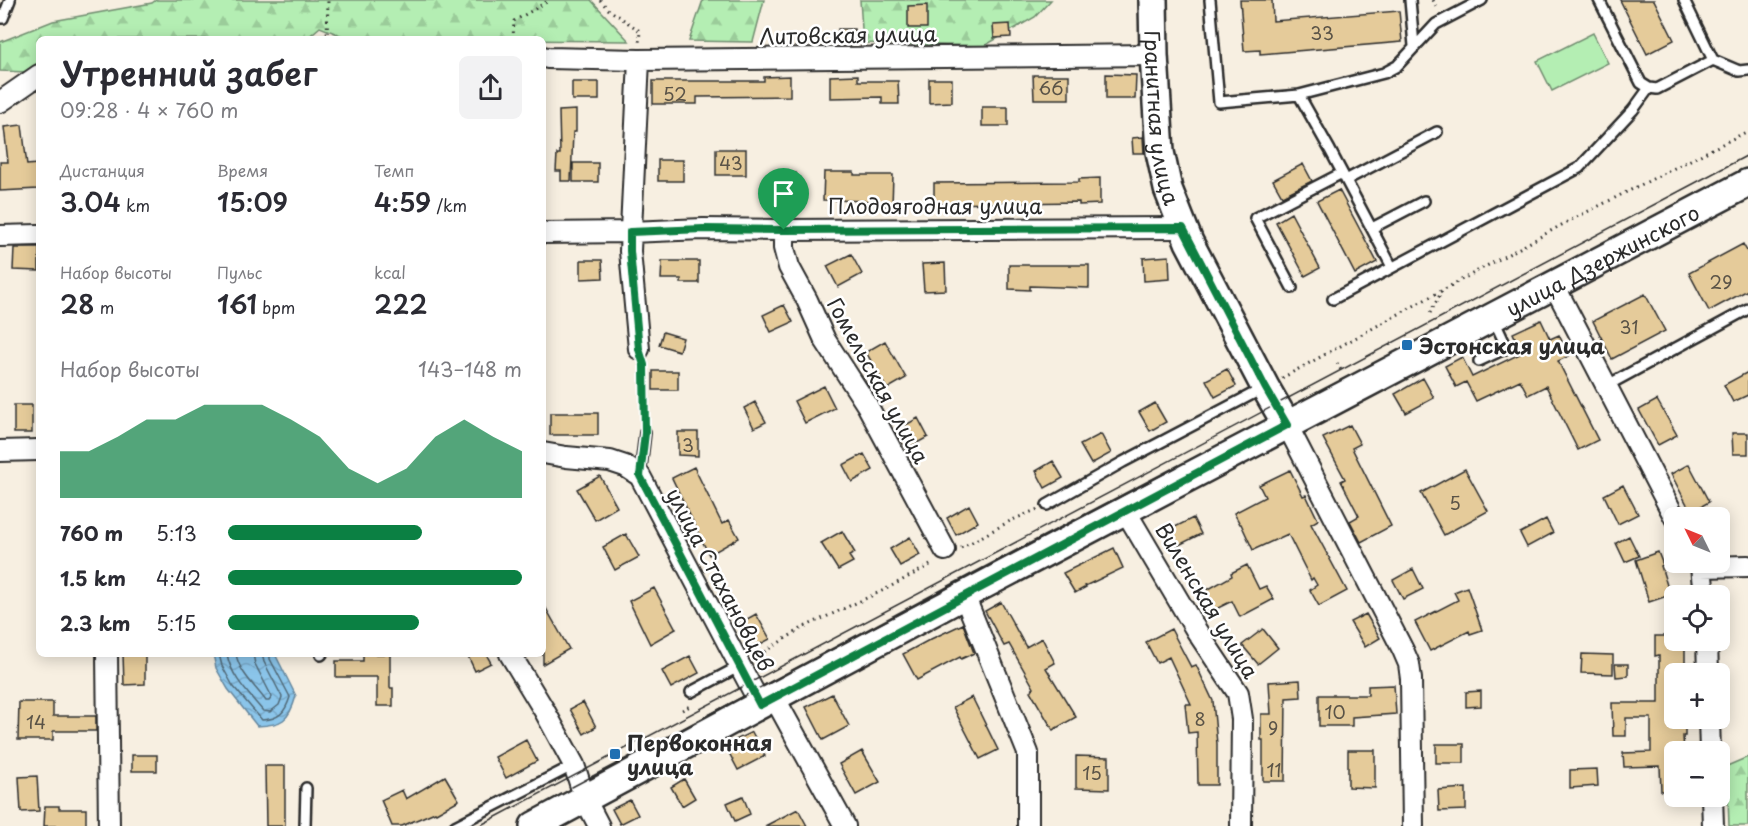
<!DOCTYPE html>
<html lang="ru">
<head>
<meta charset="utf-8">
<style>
	body { margin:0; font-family:"Playpen Sans",sans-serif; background:#f2f2f3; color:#2b2b33; height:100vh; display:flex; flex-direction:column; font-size:22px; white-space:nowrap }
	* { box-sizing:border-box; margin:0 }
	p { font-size:20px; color:#7c7c81 }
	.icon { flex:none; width:33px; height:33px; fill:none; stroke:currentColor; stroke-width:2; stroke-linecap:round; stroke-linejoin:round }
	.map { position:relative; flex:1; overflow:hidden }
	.panel { position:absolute; left:36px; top:36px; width:510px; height:621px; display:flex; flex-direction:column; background:#fff; border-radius:9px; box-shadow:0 3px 15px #0003 }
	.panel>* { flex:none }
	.needle { width:39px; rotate:313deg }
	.tools { position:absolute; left:1664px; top:507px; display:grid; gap:12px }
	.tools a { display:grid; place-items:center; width:66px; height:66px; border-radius:9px; background:#fff; box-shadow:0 3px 15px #0003; font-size:30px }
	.pin { position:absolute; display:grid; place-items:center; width:51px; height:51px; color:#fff; margin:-62px -26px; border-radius:50% 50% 50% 0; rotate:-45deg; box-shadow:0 0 6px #0007 }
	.pin .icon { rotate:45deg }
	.round { display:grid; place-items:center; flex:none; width:63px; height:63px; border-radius:9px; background:#f2f2f3 }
	.headline { display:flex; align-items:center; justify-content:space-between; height:102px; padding:0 24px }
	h1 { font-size:33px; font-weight:600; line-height:45px }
	.stats { display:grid; grid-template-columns:repeat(3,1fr); gap:9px; height:102px; padding:6px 24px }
	.stats div { display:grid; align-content:center }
	.stats b { font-size:26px; font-weight:600 }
	.stats small { font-size:16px; font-weight:400 }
	.stats p { font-size:16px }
	.chart { height:168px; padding:12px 24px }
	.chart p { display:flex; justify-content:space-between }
	.chart svg { width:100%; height:108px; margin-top:6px; fill:#0b8043; opacity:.7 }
	ul { padding:0 24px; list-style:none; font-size:20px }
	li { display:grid; grid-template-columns:96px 72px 1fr; align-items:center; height:45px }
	li i { height:15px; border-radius:8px; background:#0b8043 }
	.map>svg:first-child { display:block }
</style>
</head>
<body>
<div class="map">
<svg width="1748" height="826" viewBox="0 0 1748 826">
	<defs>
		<pattern id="forest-firs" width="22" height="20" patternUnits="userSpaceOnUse" patternTransform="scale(1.5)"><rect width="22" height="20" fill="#b4eeb3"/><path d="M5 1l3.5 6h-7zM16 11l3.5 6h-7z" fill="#9bcc9a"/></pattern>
		<pattern id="water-waves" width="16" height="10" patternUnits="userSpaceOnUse" patternTransform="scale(1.5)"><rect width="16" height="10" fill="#8bc5ea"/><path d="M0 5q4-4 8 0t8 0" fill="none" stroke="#78a9c9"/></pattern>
	</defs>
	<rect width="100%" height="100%" fill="#f7efe1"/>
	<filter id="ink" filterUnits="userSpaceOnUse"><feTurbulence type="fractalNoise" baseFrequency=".0167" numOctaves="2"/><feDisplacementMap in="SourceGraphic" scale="12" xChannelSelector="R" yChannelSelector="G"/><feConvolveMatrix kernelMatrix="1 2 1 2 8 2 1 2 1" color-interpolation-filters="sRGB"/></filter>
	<g filter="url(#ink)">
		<path fill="url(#forest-firs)" stroke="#708c6f" stroke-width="1.5" d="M156 0H591L629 41 350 39 320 27 306 39H39V68L27 72 0 71V42L53 21 152 3Z
			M703 0H764L753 42 689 41Z
			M860 0H1051L1035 17 984 46 863 43Z
			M1748 757V826H1729L1727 766Z"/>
		<path fill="#b4eeb3" stroke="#708c6f" stroke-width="1.5" d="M1593 33 1608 63 1552 91 1537 61Z"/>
		<path fill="url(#water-waves)" stroke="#65879e" stroke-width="1.5" d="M213 654H275L296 696C289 721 282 725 257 726L228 689 216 668Z"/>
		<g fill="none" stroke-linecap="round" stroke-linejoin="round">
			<path stroke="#516977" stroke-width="1.5" d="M219 654 222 666 233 686 262 720C279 719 285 713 290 697L270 659V654
				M227 654C231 677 249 694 263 711L270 712 279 705 282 697 264 662 262 654
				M236 654C239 672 255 686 266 701H269L272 697 255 664 253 654"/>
		</g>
		<path fill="#e5cb9a" stroke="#2b2b2b" stroke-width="1.5" d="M1240 0H1272L1273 21 1399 11 1402 42 1260 54V50L1244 51Z
			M1620 0H1654L1674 40 1647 54Z
			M927 5V28H908V6Z
			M1010 24 1011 37 994 38 993 25Z
			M838 29H854V42L838 43Z
			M1106 74 1136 75 1135 99H1106Z
			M858 75V81H898L899 104H882V97L830 98V76Z
			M1033 75H1069V99H1034Z
			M790 76V96L697 97V104H653V81H764V77Z
			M929 79H952V102L929 103Z
			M572 82H599V100H572Z
			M982 107H1008V126H982Z
			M576 110V132H573L571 181H561V171H556L557 154H560L559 111Z
			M22 125 27 165 37 164 38 189 0 191V162H8L4 127Z
			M1143 137 1144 153H1133L1132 138Z
			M716 149H746V175H716Z
			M658 160H683V181H658Z
			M573 163H598V182H573Z
			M1303 164 1312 181 1282 196 1273 180Z
			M824 172H854V175H893L892 206H878V201L823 200Z
			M796 173 797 201 769 202 768 175Z
			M1100 178V204L1079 205V202L934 204V183L1079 182V179Z
			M1339 190 1377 262 1355 274 1317 201Z
			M1291 213 1320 268 1305 276 1276 222Z
			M1743 244 1748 253V290L1709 311 1689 273Z
			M14 248H39V271L13 270Z
			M851 254 862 274 838 287 827 266Z
			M1169 256 1170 279 1144 281 1143 258Z
			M581 260H602L603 278 581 279Z
			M662 261H699V283H681V279H661Z
			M945 263 946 290 924 291 922 264Z
			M1009 265H1089V288L1030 286V290L1009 289Z
			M1645 294 1665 331 1612 359 1593 321Z
			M784 305 793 322 771 332 763 315Z
			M1541 320 1550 339 1559 335 1569 356 1558 361 1598 440 1578 450 1546 386 1528 395 1520 380 1476 401 1466 382 1456 387 1445 366 1462 357 1472 377 1522 353 1513 333Z
			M663 332 683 338 679 351 659 345Z
			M885 341 906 378 887 389 866 352Z
			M1227 369 1236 386 1215 397 1206 380Z
			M653 371H678V390H653Z
			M1748 372V395L1733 402 1724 385Z
			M1423 378 1434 398 1406 413 1395 394Z
			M824 386 835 408 805 423 794 401Z
			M1657 400 1677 435 1658 445 1639 410Z
			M755 402 766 422 754 428 744 408Z
			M1155 403 1166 422 1150 431 1139 412Z
			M14 405H32V433H14Z
			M550 413H598V435H550Z
			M918 418 928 437 906 449 895 431Z
			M1350 425 1360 444 1352 448 1391 526 1361 542 1350 521 1359 516 1341 481 1345 479 1323 438Z
			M678 432H698V456L678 455Z
			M1732 433H1748V454H1733Z
			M1101 434 1111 453 1091 464 1080 445Z
			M864 454 873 470 852 482 843 465Z
			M1053 461 1063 478 1045 488 1036 471Z
			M1689 464 1709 502 1691 512 1671 474Z
			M694 467 722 524 729 520 739 538 709 555 672 478Z
			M1465 469 1488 511 1444 535 1421 493Z
			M1290 470 1303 496 1306 495 1318 520 1311 524 1347 591 1319 606 1310 590 1317 585 1313 578 1311 580 1288 534 1253 550 1241 524H1240L1234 513 1265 497 1259 485Z
			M600 476 617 507 595 520 577 489Z
			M1623 485 1638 514 1618 524 1604 495Z
			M969 505 978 522 956 535 947 518Z
			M1193 518 1201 534 1175 547 1167 531Z
			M1546 519 1553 533 1527 547 1520 533Z
			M842 531 855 553 849 556 853 562 838 570 821 543Z
			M626 534 639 557 615 570 603 547Z
			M1629 536 1639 556 1625 562 1616 543Z
			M910 537 920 555 900 566 890 549Z
			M1114 548 1123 568 1085 586 1086 587 1075 593 1063 573Z
			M1658 552 1663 565 1661 566 1670 595 1649 602 1636 560Z
			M1247 565 1259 589 1266 586 1274 599 1240 617 1232 601 1208 613 1198 595 1232 576 1231 573Z
			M1413 569 1423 589 1403 599 1393 580Z
			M1467 587 1482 630 1470 634 1469 631 1430 651 1415 622 1458 600 1454 592Z
			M654 588 676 629 650 644 629 601Z
			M1001 602 1026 647 1042 638 1055 663 1046 668 1076 717 1053 730 1030 691 1034 688 1009 644 1004 646 985 611Z
			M543 603 569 649 543 664Z
			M756 614 770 639 753 648 740 623Z
			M1366 614 1380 638 1365 647 1350 622Z
			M963 624 974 653 961 659 960 657 917 680 903 654 931 639Z
			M1171 629 1191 667 1196 665 1213 701 1217 744V785H1198L1197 732 1188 733 1185 704H1191L1169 657 1157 663 1146 642Z
			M1263 629 1278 648 1258 664 1242 645Z
			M1655 636H1674V640H1685V674H1674V718H1685V736H1683L1684 752H1674V791H1661L1660 766 1624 767 1623 753 1651 752V718H1626V736H1613L1612 703H1659V655L1655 656Z
			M123 654H145V684L124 685Z
			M363 654H390V688H393V706H377V677H336V661H363Z
			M467 654H486L491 663 475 671Z
			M1582 654 1613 655V674L1581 673Z
			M690 656 699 673 671 688 662 671Z
			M1615 664H1628V676L1616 677Z
			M1300 680 1301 697 1286 698 1285 781H1263V740H1261V714H1271L1269 682Z
			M1394 685 1396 714 1352 717V726H1319V695H1368V686Z
			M1481 691V706L1466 707V692Z
			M832 694 849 726 823 740 806 707Z
			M972 697 998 750 980 759 953 707Z
			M19 702H53V716H96V731H53V740H18Z
			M583 702 596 727 584 734 570 709Z
			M752 732 765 756 738 770 725 745Z
			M526 740 537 761 506 778 495 757Z
			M1436 744H1464V763H1436Z
			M1348 750H1375V788L1348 787Z
			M862 751 880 782 856 795 839 764Z
			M132 755H157V771H132Z
			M1076 756 1109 757V789L1076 788Z
			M265 766H285V826H266Z
			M1597 769 1598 786 1570 788V770Z
			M37 776 39 811 21 812 19 777Z
			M445 776 459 800 436 813 435 812 402 826H392L381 800 402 790 406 799Z
			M684 779 695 798 682 806 671 787Z
			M1466 788V810L1439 811 1438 790Z
			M743 796 750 814 735 821 727 803Z
			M630 800 638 815 620 824 612 809Z
			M45 806H59V809H86V826H44Z
			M798 809 807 826H765Z"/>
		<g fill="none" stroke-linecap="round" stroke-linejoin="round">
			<defs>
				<path id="lane" d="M1210 0 1219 102 1299 95 1384 73 1397 66 1436 24 1482 0
					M1410 0 1414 46
					M1599 0 1641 83 1649 88 1657 89 1713 60 1684 0
					M0 18H3L10 0
					M1713 60 1739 71 1748 70
					M1299 95 1330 150 1392 267
					M1346 180 1437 132
					M1372 228 1424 201
					M1292 288 1255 218 1342 173
					M1333 299 1579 168 1633 110 1649 88
					M1479 361 1507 348 1494 320
					M1606 386 1748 309
					M640 476 645 433
					M1047 505 1123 462 1264 388
					M321 655 322 654
					M691 692 740 666
					M305 826 306 788
					M455 826 574 765"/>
				<path id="street" d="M543 57 548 58 639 60 1154 55
					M639 60 630 251 639 349
					M0 102 39 75
					M784 230V248L789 267 807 300 825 340 867 405 945 550
					M543 233 630 232 703 229 784 230 1183 228
					M0 236 39 235
					M1554 285 1675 518
					M1287 425 1403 650 1409 664 1411 679 1413 826
					M0 451 39 450
					M543 453 566 457 610 461 625 466 640 476 760 704
					M1125 510 1196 630 1238 693 1242 719 1241 826
					M1698 562 1701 567 1704 596
					M1701 567 1748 566
					M964 595 1028 753V826
					M1707 640 1708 674
					M107 654 109 826
					M510 654 544 710 574 765 585 799 599 826
					M774 697 845 826
					M1709 718 1710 752
					M1712 796 1713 826"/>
				<g id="secondary">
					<path id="s1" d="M1153 0 1154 55 1160 152 1168 189 1189 242 1265 387 1287 425"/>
					<path id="s2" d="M534 826 964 595 1748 183"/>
				</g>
			</defs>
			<use href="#lane" stroke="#2b2b2b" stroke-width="14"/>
			<use href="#street" stroke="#2b2b2b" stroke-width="24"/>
			<use href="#secondary" stroke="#2b2b2b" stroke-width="32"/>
			<path stroke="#2b2b2b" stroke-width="3" stroke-dasharray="1.5 4.5" stroke-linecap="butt" d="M600 0 608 9 640 31 639 43
				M1433 0 1437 8H1438
				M327 39 328 0
				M513 39 514 21 550 0
				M1430 313 1442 291
				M1337 363 1342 372
				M644 366 645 423
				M1282 378 1567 222 1748 131
				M961 548 1010 521 1038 509
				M754 658 804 627 884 590 934 563
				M682 710 692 705"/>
			<use href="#lane" stroke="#fff" stroke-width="9"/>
			<use href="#street" stroke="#fff" stroke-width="20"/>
			<use href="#secondary" stroke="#fff" stroke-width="27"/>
			<path stroke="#2b2b2b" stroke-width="1.5" d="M572 787 1177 467
				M479 826 1748 155"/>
		</g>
	</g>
	<g fill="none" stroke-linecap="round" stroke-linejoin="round" filter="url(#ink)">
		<defs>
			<path id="route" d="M1183 228 1265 387 1287 425 760 705 640 476 645 433 644 365 639 349 630 251V232L703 229 784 230Z"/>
		</defs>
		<use href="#route" stroke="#fff" stroke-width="12"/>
		<use href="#route" stroke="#0b8043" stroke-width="8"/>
	</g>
	<g fill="#1f6fb2" stroke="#fff" stroke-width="2">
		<rect x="1401" y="339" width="12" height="12" rx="3"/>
		<rect x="609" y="748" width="12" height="12" rx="3"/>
	</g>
	<g text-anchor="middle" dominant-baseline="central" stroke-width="5" stroke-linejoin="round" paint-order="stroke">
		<g font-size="18" fill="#5a5347">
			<text x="1322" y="32">33</text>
			<text x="1051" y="87">66</text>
			<text x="675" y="93">52</text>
			<text x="731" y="162">43</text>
			<text x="1721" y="281">29</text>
			<text x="1629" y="326">31</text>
			<text x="688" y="444">3</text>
			<text x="1455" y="502">5</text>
			<text x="1335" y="711">10</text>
			<text x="1200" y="718">8</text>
			<text x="36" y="721">14</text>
			<text x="1273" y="727">9</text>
			<text x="1274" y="769">11</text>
			<text x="1092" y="772">15</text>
		</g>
		<g font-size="21" fill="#2b2b2b" stroke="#fff">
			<text transform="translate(848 34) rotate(-1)">Литовская улица</text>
			<text stroke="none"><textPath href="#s1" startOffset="118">Гранитная улица</textPath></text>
			<text x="935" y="205">Плодоягодная улица</text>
			<text stroke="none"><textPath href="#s2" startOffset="1209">улица Дзержинского</textPath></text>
			<text transform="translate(879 380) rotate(61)">Гомельская улица</text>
			<text transform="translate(721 579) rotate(62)">улица Стахановцев</text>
			<text transform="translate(1208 600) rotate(59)">Виленская улица</text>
		</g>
		<g font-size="21" font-weight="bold" fill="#2b2b2b" stroke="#fff" text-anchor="start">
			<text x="1419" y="345">Эстонская улица</text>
			<text x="627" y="742">Первоконная<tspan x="627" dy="24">улица</tspan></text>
		</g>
	</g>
</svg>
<div class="tools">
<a><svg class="needle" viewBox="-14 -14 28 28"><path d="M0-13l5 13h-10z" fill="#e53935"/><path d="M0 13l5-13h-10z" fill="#7c7c81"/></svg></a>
<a><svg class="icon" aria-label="locate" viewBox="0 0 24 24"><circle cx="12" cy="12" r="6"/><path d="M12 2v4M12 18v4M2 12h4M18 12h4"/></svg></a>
<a>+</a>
<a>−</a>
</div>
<div class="pin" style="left:784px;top:230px;background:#1e9e55"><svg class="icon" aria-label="arrive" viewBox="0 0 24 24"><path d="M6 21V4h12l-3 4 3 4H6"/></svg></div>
<section class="panel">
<div class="headline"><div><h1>Утренний забег</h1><p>09:28 · 4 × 760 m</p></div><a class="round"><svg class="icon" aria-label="share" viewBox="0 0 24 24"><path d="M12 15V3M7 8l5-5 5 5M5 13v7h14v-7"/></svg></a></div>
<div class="stats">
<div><p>Дистанция</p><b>3.04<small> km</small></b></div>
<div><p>Время</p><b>15:09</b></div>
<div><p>Темп</p><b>4:59<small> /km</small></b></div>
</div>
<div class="stats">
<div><p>Набор высоты</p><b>28<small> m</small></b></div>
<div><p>Пульс</p><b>161<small> bpm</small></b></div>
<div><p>kcal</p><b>222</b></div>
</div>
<div class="chart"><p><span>Набор высоты</span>143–148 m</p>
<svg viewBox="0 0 160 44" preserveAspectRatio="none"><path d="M0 44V25L10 25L20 19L30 12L40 12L50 6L60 6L70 6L80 12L90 19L100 32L110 38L120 32L130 19L140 12L150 19L160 25V44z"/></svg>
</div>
<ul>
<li><b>760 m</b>5:13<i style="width:66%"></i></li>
<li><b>1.5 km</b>4:42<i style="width:100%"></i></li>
<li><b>2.3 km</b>5:15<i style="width:65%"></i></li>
</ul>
</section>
</div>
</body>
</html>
